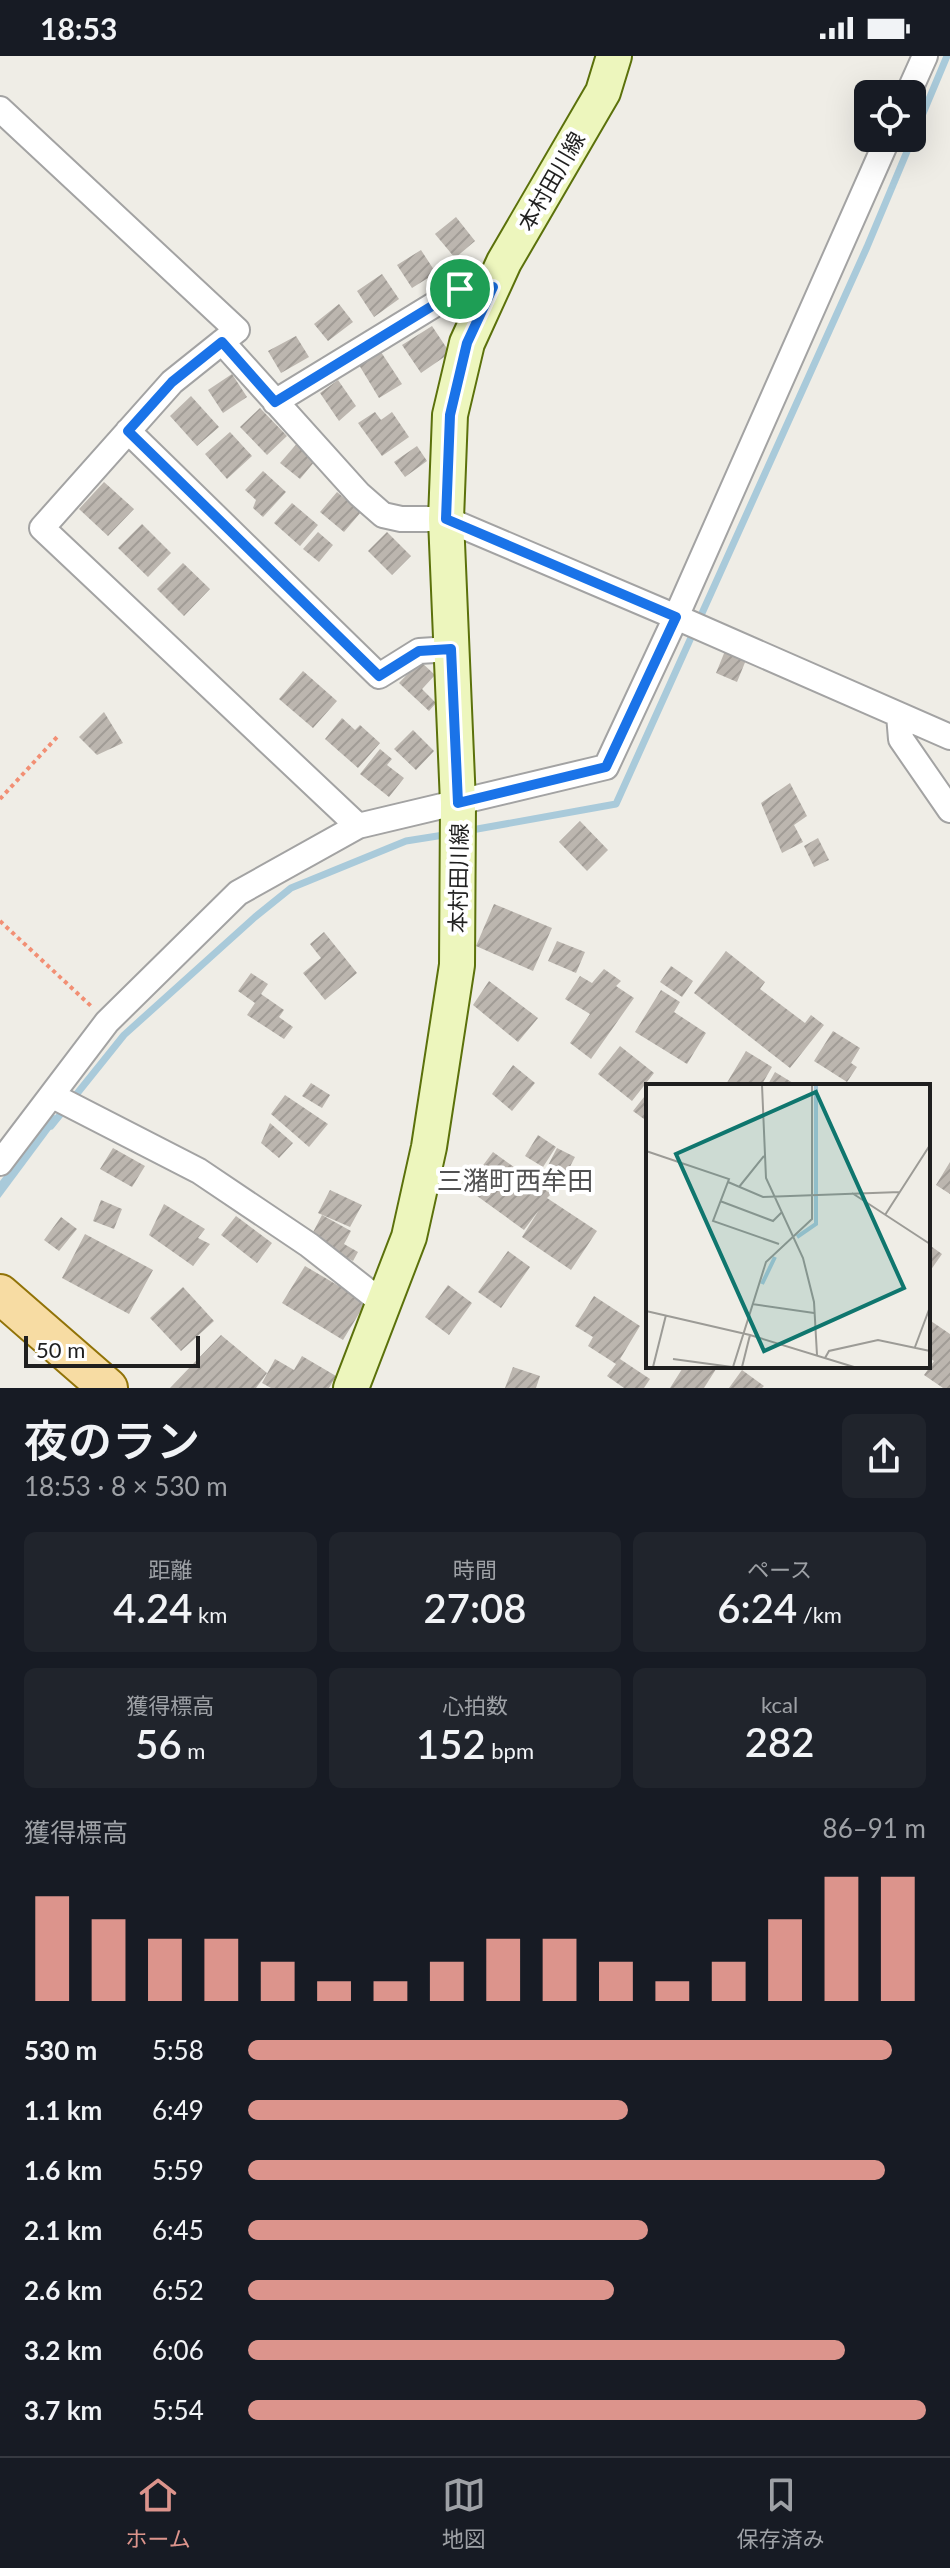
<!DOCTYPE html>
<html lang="ja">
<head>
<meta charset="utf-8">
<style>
	body { margin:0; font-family:Lato,"Noto Sans JP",sans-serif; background:#20242c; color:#f1f3f6; height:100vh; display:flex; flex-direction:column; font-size:30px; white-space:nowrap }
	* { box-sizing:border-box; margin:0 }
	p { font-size:26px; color:#9ea1a6 }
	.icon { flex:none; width:44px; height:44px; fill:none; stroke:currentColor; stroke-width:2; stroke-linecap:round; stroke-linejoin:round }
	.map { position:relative; height:1332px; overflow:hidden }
	.drawer { display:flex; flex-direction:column; background:#171b24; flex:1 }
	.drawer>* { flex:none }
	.fabs { position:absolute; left:854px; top:24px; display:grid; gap:16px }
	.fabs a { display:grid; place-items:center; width:72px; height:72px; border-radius:12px; background:#171b24; box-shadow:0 8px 32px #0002; font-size:40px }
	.scale { position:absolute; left:24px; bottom:20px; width:176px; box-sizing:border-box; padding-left:8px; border:4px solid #1f1f1f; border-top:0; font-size:22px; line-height:28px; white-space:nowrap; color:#1f1f1f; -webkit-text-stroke:6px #fff; paint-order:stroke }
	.pin { position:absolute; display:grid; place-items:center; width:68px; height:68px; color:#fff; margin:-34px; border:4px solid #fff; border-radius:50%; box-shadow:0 2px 8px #0007 }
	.round { display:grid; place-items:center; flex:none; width:84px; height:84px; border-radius:12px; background:#20242c }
	.summary { display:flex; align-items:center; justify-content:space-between; height:136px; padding:0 24px }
	h1 { font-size:44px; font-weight:600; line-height:60px }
	.stats { display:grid; grid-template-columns:repeat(3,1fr); gap:12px; height:136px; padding:8px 24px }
	.stats div { display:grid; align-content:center; border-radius:12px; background:#20242c; text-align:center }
	.stats b { font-size:40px; font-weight:600 }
	.stats small { font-size:22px; font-weight:400 }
	.stats p { font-size:22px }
	.chart { height:224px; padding:16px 24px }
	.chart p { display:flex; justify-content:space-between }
	.chart svg { width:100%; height:144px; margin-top:8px; stroke:#dc948c; stroke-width:6 }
	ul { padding:0 24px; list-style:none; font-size:26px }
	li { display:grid; grid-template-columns:128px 96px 1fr; align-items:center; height:60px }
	li i { height:20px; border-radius:10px; background:#dc948c }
	.status { display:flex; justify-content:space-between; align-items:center; height:56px; padding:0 40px; background:#171b24; direction:ltr }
	.status svg { height:22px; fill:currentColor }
	.tabs { display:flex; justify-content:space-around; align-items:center; height:112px; border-top:2px solid #363941; background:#171b24; font-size:22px; color:#9ea1a6 }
	.tabs a { display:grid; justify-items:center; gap:4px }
	.tabs .active { color:#dc948c }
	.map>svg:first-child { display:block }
</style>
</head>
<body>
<div class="status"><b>18:53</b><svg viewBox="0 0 49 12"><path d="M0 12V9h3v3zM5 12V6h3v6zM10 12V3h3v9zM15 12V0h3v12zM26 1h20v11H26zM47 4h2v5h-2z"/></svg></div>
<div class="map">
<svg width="950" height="1332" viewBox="0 0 950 1332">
	<defs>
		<pattern id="building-hatch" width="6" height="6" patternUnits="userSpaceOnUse" patternTransform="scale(2)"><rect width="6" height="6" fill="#bcb6af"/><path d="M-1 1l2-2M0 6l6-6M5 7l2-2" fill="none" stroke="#a19c96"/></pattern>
	</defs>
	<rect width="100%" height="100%" fill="#efede6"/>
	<path fill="#a9cada" d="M53 1057 58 1064 0 1142V1125Z"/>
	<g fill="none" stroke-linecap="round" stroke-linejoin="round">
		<path stroke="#a9cada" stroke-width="7" d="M466 775 616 748 867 191 947 0
			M51 1070 124 979 255 861 291 832 406 785 450 778"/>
	</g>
	<path fill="url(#building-hatch)" d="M456 161 475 185 455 202 435 178Z
		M421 194 436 217 412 232 397 209Z
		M382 218 399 243 374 261 357 235Z
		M339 248 353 266 328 285 314 268Z
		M432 270 450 297 421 317 402 289Z
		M296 280 309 301 281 317 268 295Z
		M381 296 402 328 379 342 359 309Z
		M232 318 247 341 223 357 208 334Z
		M338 324 356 350 339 365 320 337Z
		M191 340 219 371 197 390 170 360Z
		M260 352 287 380 267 399 240 371Z
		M375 356 381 364 392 356 409 381 382 400 358 367Z
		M230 376 252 400 227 423 205 398Z
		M301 383 320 399 300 423 280 407Z
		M417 390 427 405 405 421 394 406Z
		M263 415 286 436 263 461 253 452 256 444 245 434Z
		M104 426 134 453 108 480 79 453Z
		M337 436 361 456 344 476 320 456Z
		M292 447 318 469 300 490 274 467Z
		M142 468 171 497 148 521 118 492Z
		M318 476 333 489 319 506 303 493Z
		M387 476 411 500 392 519 368 495Z
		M183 507 210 533 184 560 157 533Z
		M725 595 746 604 737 626 716 617Z
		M420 605 435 619 422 633 436 647 429 655 399 627Z
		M303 615 337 645 313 672 279 643Z
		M104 656 123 687 97 699 79 681Z
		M342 662 355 674 360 669 380 687 358 712 325 683Z
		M413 674 434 695 416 714 394 693Z
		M380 693 392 703 387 709 404 722 389 741 360 718Z
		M790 727 807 760 794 769 803 786 782 797 761 747Z
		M580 765 608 794 587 815 559 786Z
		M818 782 829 804 814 811 804 790Z
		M494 848 552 872 533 915 476 890Z
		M324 876 357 917 325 944 303 917 321 902 310 888Z
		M557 885 585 896 576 917 548 905Z
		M726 895 765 926 760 933 805 967 811 959 824 969 790 1012 694 937Z
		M671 910 693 925 682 941 660 926Z
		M604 913 621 925 616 930 634 942 591 1003 570 987 590 958 565 943 580 920 592 927Z
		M251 917 268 928 261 938 284 954 279 961 293 971 284 983 247 959 255 947 238 935Z
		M489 925 538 962 518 986 473 949Z
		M661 934 680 946 674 956 706 977 687 1008 635 976Z
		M833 975 860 992 851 1007 857 1011 847 1026 814 1005Z
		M620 990 654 1017 632 1045 598 1018Z
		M746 995 772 1011 761 1030H725Z
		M513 1009 535 1027 512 1055 492 1038Z
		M775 1016 798 1030H767Z
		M311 1027 330 1039 322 1052 302 1040Z
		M648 1036V1066L633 1055Z
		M285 1039 328 1068 309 1091 271 1058Z
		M270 1067 293 1087 279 1102 261 1087Z
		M538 1079 556 1091 543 1111 525 1100Z
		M113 1092 145 1110 132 1131 100 1113Z
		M557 1092 575 1101 561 1128 543 1119Z
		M493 1096 551 1138 547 1142 597 1175 571 1214 522 1181 539 1154 524 1174 466 1132Z
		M950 1106V1138L936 1129Z
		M330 1134 362 1149 350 1171 318 1157Z
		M101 1144 122 1153 114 1173 93 1165Z
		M164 1148 205 1173 198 1182 210 1188 193 1210 149 1179Z
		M322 1159 351 1175 344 1188 358 1196 353 1205 310 1182Z
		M236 1160 272 1187 257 1207 221 1179Z
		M61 1161 77 1173 59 1195 44 1184Z
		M85 1178 153 1214 129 1258 62 1222Z
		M928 1188 942 1198 928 1218Z
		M508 1195 530 1211 501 1252 478 1236Z
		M305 1210 366 1246 343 1284 282 1247Z
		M448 1229 472 1247 449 1279 425 1261Z
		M183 1231 214 1265 181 1295 150 1262Z
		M594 1240 640 1270 620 1303 650 1323 644 1332H624L607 1320 616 1308 588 1290 593 1281 575 1270Z
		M928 1263 950 1278V1332H943L924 1319 934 1305 928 1301Z
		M221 1279 267 1317 256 1332H170Z
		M302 1300 336 1320 329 1332H271L262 1327 275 1303 294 1314Z
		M684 1310H718L704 1332H670Z
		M513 1311 540 1320 536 1332H505Z
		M742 1314 764 1330 762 1332H729Z"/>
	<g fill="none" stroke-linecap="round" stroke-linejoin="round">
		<defs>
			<path id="minor" d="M908 38 925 0
				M0 53 237 274 172 326 42 472 358 770
				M222 286 359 438 383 459 401 463H446L676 561 950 681
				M275 346 460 233 493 231
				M128 375 379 620 419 595 451 593
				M899 659 901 683 950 754
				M53 1040 199 1115 309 1189 384 1248
				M0 1107 107 966 238 837 358 770 606 711 676 561 888 82"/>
			<path id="secondary" d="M351 1332 409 1181 429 1091 457 909 458 747 446 463 450 359 467 287 504 206 603 36 614 0"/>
			<path id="primary" d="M0 1238 108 1332"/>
		</defs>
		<use href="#minor" stroke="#a3a3a3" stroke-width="28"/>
		<use href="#secondary" stroke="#5b710b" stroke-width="38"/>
		<use href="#primary" stroke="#917308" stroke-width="42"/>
		<path stroke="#f28f74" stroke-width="4" stroke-dasharray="4 4" stroke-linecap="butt" d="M0 743 58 680
			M0 865 91 950"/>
		<use href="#minor" stroke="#fff" stroke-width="24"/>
		<use href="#secondary" stroke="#edf6bd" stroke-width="34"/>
		<use href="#primary" stroke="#f7dca3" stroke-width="38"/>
	</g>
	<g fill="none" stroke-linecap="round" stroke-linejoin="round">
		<defs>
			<path id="route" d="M493 231 467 287 450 359 446 463 676 561 606 711 458 747 451 593 419 595 379 620 128 375 172 326 222 286 275 346 460 233Z"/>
		</defs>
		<use href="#route" stroke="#fff" stroke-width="16"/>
		<use href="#route" stroke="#1a73e8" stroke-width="10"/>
	</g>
	<g text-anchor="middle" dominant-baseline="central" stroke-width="8" stroke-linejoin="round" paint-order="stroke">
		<g font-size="22" fill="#1f1f1f" stroke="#fff">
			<text transform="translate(551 125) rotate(-60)">本村田川線</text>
			<text transform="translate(458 822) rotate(-89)">本村田川線</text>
		</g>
		<g font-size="26" fill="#525252" stroke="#fff">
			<text x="515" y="1124">三潴町西牟田</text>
		</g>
	</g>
	<g transform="translate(646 1028)">
		<rect width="284" height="284" fill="#efede6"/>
		<path fill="none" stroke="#a9cada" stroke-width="4" d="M151 153 170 140V1M116 200 129 173"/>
		<path fill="none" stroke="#9c9b96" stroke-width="2" d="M116 1 120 94 157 174 168 218 171 271M0 67 83 95 67 137 133 160M82 98 117 113 254 108M93 103 118 72M206 109 284 160M74 117 127 137 136 128M239 131 284 61M106 220 168 229M0 227 104 251 208 283M269 263 284 223M179 274 183 267 232 256 284 267M27 275 86 283M7 283 20 231M87 283 120 178 166 135V1M96 283 104 251"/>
		<path fill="#0f766e" fill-opacity="0.15" stroke="#0f766e" stroke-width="4" d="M170 8 258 204 118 267 30 70Z"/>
		<rect width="284" height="284" fill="none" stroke="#1f1f1f" stroke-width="4"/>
	</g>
</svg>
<div class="fabs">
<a><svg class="icon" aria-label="locate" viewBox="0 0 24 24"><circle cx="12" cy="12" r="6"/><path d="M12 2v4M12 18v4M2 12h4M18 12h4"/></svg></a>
</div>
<div class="scale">50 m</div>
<div class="pin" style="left:460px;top:233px;background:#1e9e55"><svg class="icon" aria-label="arrive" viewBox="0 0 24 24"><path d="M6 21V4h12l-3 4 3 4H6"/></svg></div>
</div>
<section class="drawer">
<div class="summary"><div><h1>夜のラン</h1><p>18:53 · 8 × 530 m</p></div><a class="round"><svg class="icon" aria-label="share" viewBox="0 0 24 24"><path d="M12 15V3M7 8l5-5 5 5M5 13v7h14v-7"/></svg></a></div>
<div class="stats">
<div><p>距離</p><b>4.24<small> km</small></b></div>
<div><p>時間</p><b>27:08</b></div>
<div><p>ペース</p><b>6:24<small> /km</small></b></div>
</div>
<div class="stats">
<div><p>獲得標高</p><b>56<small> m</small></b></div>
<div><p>心拍数</p><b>152<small> bpm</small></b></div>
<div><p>kcal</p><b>282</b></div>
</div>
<div class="chart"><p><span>獲得標高</span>86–91 m</p>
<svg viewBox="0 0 160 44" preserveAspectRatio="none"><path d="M5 44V12M15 44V19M25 44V25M35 44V25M45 44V32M55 44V38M65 44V38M75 44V32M85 44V25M95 44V25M105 44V32M115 44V38M125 44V32M135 44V19M145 44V6M155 44V6"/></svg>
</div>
<ul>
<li><b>530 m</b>5:58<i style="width:95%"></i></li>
<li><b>1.1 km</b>6:49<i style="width:56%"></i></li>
<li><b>1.6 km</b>5:59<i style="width:94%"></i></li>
<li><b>2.1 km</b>6:45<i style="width:59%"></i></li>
<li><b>2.6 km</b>6:52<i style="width:54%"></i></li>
<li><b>3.2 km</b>6:06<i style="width:88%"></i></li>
<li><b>3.7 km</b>5:54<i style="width:100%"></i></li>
</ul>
</section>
<nav class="tabs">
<a class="active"><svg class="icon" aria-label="home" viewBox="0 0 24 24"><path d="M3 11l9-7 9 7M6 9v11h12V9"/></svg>ホーム</a>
<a><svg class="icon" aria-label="map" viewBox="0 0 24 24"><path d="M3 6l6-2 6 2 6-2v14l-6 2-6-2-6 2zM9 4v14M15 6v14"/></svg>地図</a>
<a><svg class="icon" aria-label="saved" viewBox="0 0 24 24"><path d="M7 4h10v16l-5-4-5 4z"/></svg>保存済み</a>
</nav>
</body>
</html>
